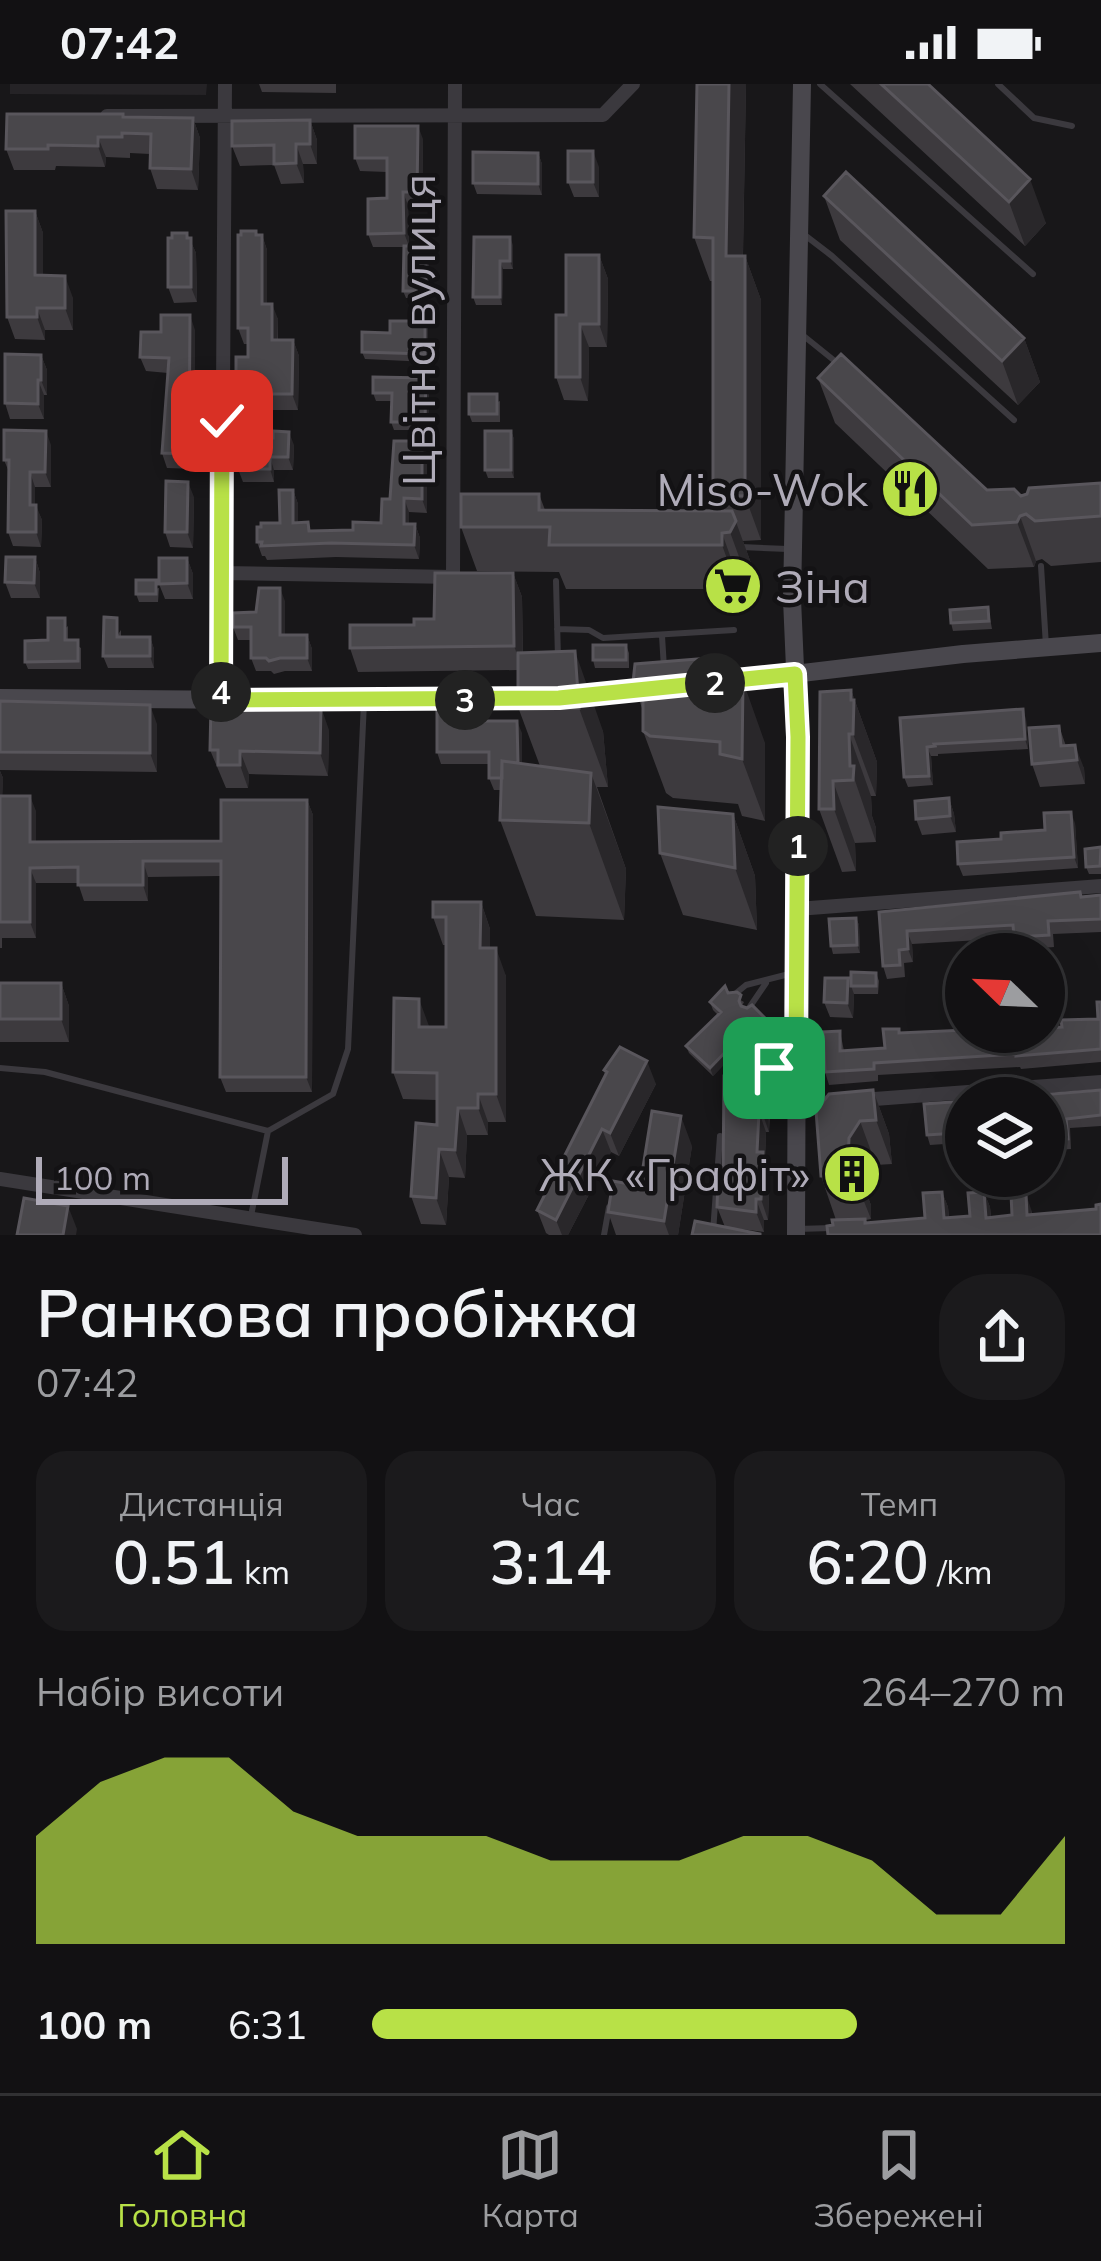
<!DOCTYPE html>
<html lang="uk">
<head>
<meta charset="utf-8">
<style>
	body { margin:0; font-family:Mulish,sans-serif; background:#1b1a1c; color:#f1f3f6; height:100vh; display:flex; flex-direction:column; font-size:45px; white-space:nowrap }
	* { box-sizing:border-box; margin:0 }
	p { font-size:39px; color:#9c9da0 }
	.icon { flex:none; width:66px; height:66px; fill:none; stroke:currentColor; stroke-width:2; stroke-linecap:round; stroke-linejoin:round }
	.map { position:relative; height:1151px; overflow:hidden }
	.side { display:flex; flex-direction:column; background:#121113; flex:1 }
	.side>* { flex:none }
	.needle { width:78px; rotate:293deg }
	.controls { position:absolute; left:945px; top:849px; display:grid; gap:24px }
	.controls a { display:grid; place-items:center; width:120px; height:120px; border-radius:50%; background:#121113; box-shadow:0 12px 48px #0002,0 0 0 3px #313133; font-size:60px }
	.scale { position:absolute; left:36px; bottom:30px; width:252px; box-sizing:border-box; padding-left:12px; border:6px solid #afabb8; border-top:0; font-size:33px; line-height:42px; white-space:nowrap; color:#afabb8; -webkit-text-stroke:9px #131214; paint-order:stroke }
	.pin { position:absolute; display:grid; place-items:center; width:102px; height:102px; color:#fff; margin:-51px; border-radius:24px; box-shadow:0 6px 18px #0006 }
	.km { position:absolute; width:60px; height:60px; margin:-30px; border-radius:50%; background:#222; color:#fff; font-size:33px; line-height:60px; text-align:center }
	.round { display:grid; place-items:center; flex:none; width:126px; height:126px; border-radius:48px; background:#1b1a1c }
	.head { display:flex; align-items:center; justify-content:space-between; height:204px; padding:0 36px }
	h1 { font-size:66px; font-weight:600; line-height:90px }
	.metrics { display:grid; grid-template-columns:repeat(3,1fr); gap:18px; height:204px; padding:12px 36px }
	.metrics div { display:grid; align-content:center; border-radius:30px; background:#1b1a1c; text-align:center }
	.metrics b { font-size:60px; font-weight:600 }
	.metrics small { font-size:33px; font-weight:400 }
	.metrics p { font-size:33px }
	.chart { height:336px; padding:24px 36px }
	.chart p { display:flex; justify-content:space-between }
	.chart svg { width:100%; height:216px; margin-top:12px; fill:#b8e147; opacity:.7 }
	ul { padding:0 36px; list-style:none; font-size:39px }
	li { display:grid; grid-template-columns:192px 144px 1fr; align-items:center; height:90px }
	li i { height:30px; border-radius:15px; background:#b8e147 }
	.status { display:flex; justify-content:space-between; align-items:center; height:84px; padding:0 60px; background:#121113; direction:ltr }
	.status svg { height:33px; fill:currentColor }
	.menu { display:flex; justify-content:space-around; align-items:center; height:168px; border-top:3px solid #313133; background:#121113; font-size:33px; color:#9c9da0 }
	.menu a { display:grid; justify-items:center; gap:6px }
	.menu .current { color:#b8e147 }
	.map>svg:first-child { display:block }
</style>
</head>
<body>
<div class="status"><b>07:42</b><svg viewBox="0 0 49 12"><path d="M0 12V9h3v3zM5 12V6h3v6zM10 12V3h3v9zM15 12V0h3v12zM26 1h20v11H26zM47 4h2v5h-2z"/></svg></div>
<div class="map">
<svg width="1101" height="1151" viewBox="0 0 1101 1151">
	<rect width="100%" height="100%" fill="#181719"/>
	<path fill="#252326" d="M10 0H207L206 11 10 10Z"/>
	<g fill="none" stroke-linecap="round" stroke-linejoin="round">
		<path stroke="#3b393e" stroke-width="6" d="M820 0 1033 190
			M998 0 1034 34 1072 42
			M802 149 832 172 1014 336
			M800 249 841 282
			M741 463 788 465
			M1041 482 1046 562
			M556 497 558 575
			M557 545 589 546 603 554 734 546
			M662 552 664 584
			M735 910 746 901 793 889
			M749 924 766 899
			M736 959 774 984 795 990
			M0 984 45 988 268 1047
			M251 1132 268 1047 333 1010 348 965 364 618
			M797 1145 832 1144
			M713 1148 720 1052
			M604 1151 609 1123"/>
		<path stroke="#3b393e" stroke-width="14" d="M107 32 603 31 633 0
			M221 489 453 493 455 0
			M221 616 225 0
			M797 825 1101 802
			M861 1016 1101 998
			M796 1020 839 1018
			M0 1095 355 1151"/>
		<path stroke="#49474d" stroke-width="18" d="M718 599 963 570 1101 559
			M0 614 364 617 541 615
			M569 614 661 605
			M796 1151 798 653 792 515 802 0"/>
	</g>
	<path fill="#3d3a3e" d="M259 0H336V9L262 8Z
		M697 0H746L743 172H745L761 216V456L743 457 752 482 746 492 738 494V505H566L559 488 477 487 461 443 539 410 545 426 719 427 713 411V197H710L694 153Z
		M850 0H928L1046 139 1025 162Z
		M124 33 193 34 200 54 198 106 157 105 150 84V70L130 69V74L106 73 105 83 56 82 55 86H14L6 65Z
		M310 36 317 56V80H303L304 99 281 100 274 81 240 82 232 62Z
		M423 55 422 121H408L409 162 429 170 428 215 406 214 403 207 404 163H373L368 150 387 114V88L360 87 355 74Z
		M538 69 542 80V111L477 110 473 99Z
		M599 83V113H574L568 98Z
		M824 112 1024 254 1040 298 1018 321 840 156Z
		M35 127 43 149V192L73 214V246H45V256L15 255 7 233Z
		M256 147 258 151H262L267 166V220L278 235V256H293L299 272 298 326H266V340H242L236 324 248 273V260H244L238 244Z
		M189 154 196 169 197 218 174 219 168 203Z
		M513 161V185H503L502 221H476L473 213Z
		M599 171 608 195 607 263H589L588 317 564 316 556 293 566 231Z
		M425 237 428 245V278L365 275 362 268 390 249Z
		M195 246V385L167 384 162 369 168 289 146 287 140 273 161 248Z
		M41 271 47 286V311H44V335H10L5 319Z
		M426 294 429 302 428 346H394L391 338V317H376L373 309Z
		M818 294 987 406 1021 412 1101 399V478L1051 482 1042 475 1036 477 1034 483 988 485 835 339Z
		M500 317V338H472L469 330Z
		M511 347 514 355V394H488L485 386Z
		M249 358 294 361 293 386H274V398H243L238 385Z
		M51 361V403H35V421L42 436 41 463 13 462 8 448 9 388 4 376Z
		M427 371V429L409 428V440H415L420 454 419 475 336 473 267 476 265 472H262L257 458 280 439 293 406 298 420V438L311 447 353 446 381 439 390 415Z
		M194 413 193 464 170 463 165 448Z
		M35 473 40 489V514H11L5 498Z
		M187 474 193 490V515H165L159 500Z
		M513 489 522 513 523 569 603 647 608 703H597L626 785 624 836 536 832 500 736 501 706H494L489 694V680H441L437 668 471 628 475 637 522 649V680L540 682 518 623V586L358 588 350 564 434 535Z
		M159 504 158 518H139L136 510Z
		M285 517V551H307L312 565V587H285L274 590 271 587H256L251 574V556H238L233 543 256 528Z
		M988 523 992 545 953 547 951 539Z
		M68 542V556L81 564V585H28L25 578Z
		M121 546V553H150L154 565V584H108L103 572Z
		M626 561 629 569V584H595L593 576Z
		M635 580 765 659V737L742 732 738 720 673 714 666 709 643 647V627L633 598Z
		M851 606 877 678 876 712H871L872 732 876 744V758L855 759 856 787 842 788 819 725Z
		M0 617 67 620 157 640V688L0 686Z
		M900 634 1026 635 1028 665 938 670V672H931L933 701 908 703 904 693Z
		M1059 642 1066 662 1084 684 1085 700 1040 703 1032 680Z
		M329 646 328 692 249 690 248 704H226L210 666Z
		M0 687 3 694 2 712 36 727V758L221 757 307 716 313 731 312 1008H226L220 993V792L148 793V817H84L78 799H36V854H2V864H0Z
		M949 714 954 730 956 748 922 751 916 735Z
		M733 730 755 792 757 846 683 831 660 769Z
		M1075 739 1078 784 963 792 958 780 1001 755Z
		M1101 763V790H1089L1086 783Z
		M1101 811V848L1053 850 1054 863 1018 866 1014 854 912 860 913 878 904 879 905 893 887 895 883 882 879 828Z
		M481 818 490 845V864L506 892V1038H488V1051H467L465 1094 449 1093 446 1141 421 1140 411 1112 437 1041V1016L403 1015 393 988 429 943H446V861H443L433 833Z
		M856 834 859 841 860 869 833 870 831 862Z
		M876 889 879 897 878 910H854L853 934 830 933 824 918Z
		M0 899H61L69 922V958H0Z
		M728 909 744 918 742 922 769 938 772 945 755 963 739 952 732 953 730 957 736 968 713 992 689 969 686 962 718 931 713 926 710 918Z
		M1101 918V978L1021 985 1020 983 878 991V997L829 1001 825 988 840 947 844 967 885 964 899 945 900 949 966 948 1062 943 1098 935Z
		M604 986 656 1000 619 1072 611 1068 568 1151H549L546 1149 537 1126 605 991Z
		M761 994 768 1014V1026L770 1032 769 1048H766L765 1075 770 1088 768 1136H764V1148L725 1143 717 1123 723 1097Z
		M873 1006 889 1050 892 1080 876 1081 865 1098V1106L871 1121V1135L866 1136 867 1139 925 1134 942 1108 948 1123 949 1134 970 1132 984 1108 990 1123 991 1133 1012 1131 1031 1125 1032 1130 1101 1151 833 1141 836 1136 821 1092Z
		M1101 1006V1042L1070 1044 1071 1065 1057 1066 1053 1048H1044V1014Z
		M966 1017V1052L959 1053V1059L930 1061 927 1051Z
		M692 1062 678 1151H616L608 1128Z"/>
	<path fill="#29272a" d="M729 0H746L742 216 726 172Z
		M193 34 200 54 198 106 191 85Z
		M310 36 317 56V80L310 60Z
		M418 42 423 55 422 121 417 108Z
		M98 53 106 73 105 83 98 62Z
		M296 60 303 80 304 99 296 79Z
		M593 67 599 83V113L593 98Z
		M538 69 542 80V111L538 100Z
		M1030 95 1046 139 1025 162 1009 118Z
		M403 108 408 121 409 162 404 149Z
		M35 127 43 149V214L35 191Z
		M256 147 262 162V151L267 166V235L262 220Z
		M187 149 196 169 197 218 191 203Z
		M510 153 513 161V185L510 177Z
		M426 162 429 170 428 215 426 207Z
		M599 171 608 195 607 263 599 240Z
		M745 172 761 216V456L745 412Z
		M500 177 503 185 502 221 500 213Z
		M65 192 73 214V246L65 224Z
		M272 220 278 235 277 272 272 256Z
		M37 224 45 246V256L37 233Z
		M190 231 195 246V385L189 370Z
		M425 237 428 245V278L425 270Z
		M580 240 589 263 588 317 580 293Z
		M1024 254 1040 298 1018 321 1002 277Z
		M293 256 299 272 298 326 292 310Z
		M41 271 47 286V311L41 296Z
		M426 294 429 302 428 346 425 338Z
		M38 296 44 311V335L38 320Z
		M260 310 266 326V340L260 324Z
		M46 347 51 361V403L45 388Z
		M511 347 514 355V394L511 386Z
		M289 348 294 361 293 386 288 373Z
		M422 357 427 371V429L422 415Z
		M270 373 274 386V398L270 385Z
		M30 388 35 403V436L30 421Z
		M188 398 194 413 193 464 187 448Z
		M293 406 298 420V453L293 439Z
		M404 414 409 428V454L404 440Z
		M36 421 42 436 41 463 36 448Z
		M732 427 752 482 746 492 730 448Z
		M1020 432 1036 477 1034 483 1017 438Z
		M415 440 420 454 419 475 414 461Z
		M722 449 738 494V505L722 461Z
		M35 473 40 489V514L34 499Z
		M187 474 193 490V515L187 499Z
		M513 489 522 513 523 586 514 562Z
		M280 504 285 517V565L280 551Z
		M307 551 312 565V587L307 574Z
		M150 553 154 565V584L150 572Z
		M575 567 603 647 608 703 579 624Z
		M743 597 765 659V737L742 675Z
		M851 606 877 678 876 712 853 650Z
		M150 621 157 640V688L150 669Z
		M321 623 329 646 328 692 320 669Z
		M1023 625 1026 635 1028 665 1025 655Z
		M517 637 522 649V705L518 693Z
		M849 650 871 712 872 732 876 744V758L850 682Z
		M1075 661 1084 684 1085 700 1077 676Z
		M927 663 931 672 933 701 929 692Z
		M240 667 249 690 248 704 240 681Z
		M0 687 3 694 2 727 0 721Z
		M591 689 626 785 624 836 589 739Z
		M833 697 855 759 856 787 834 725Z
		M30 712 36 727V773L30 758Z
		M949 714 954 730 956 748 950 732Z
		M307 716 313 731 312 1008 306 993Z
		M1071 728 1075 739 1078 784 1074 773Z
		M733 730 755 792 757 846 735 784Z
		M143 777 148 793V817L143 801Z
		M30 784 36 799V854L30 838Z
		M481 818 490 845V892L480 864Z
		M856 834 859 841 860 869 857 861Z
		M907 847 912 860 913 878 908 865Z
		M496 864 506 892V1038L496 1010Z
		M848 894 854 910 853 934 847 919Z
		M61 899 69 922V958L61 935Z
		M419 915 429 942 419 943Z
		M769 938 772 945 755 963 752 955Z
		M733 960 736 968 713 992 710 984Z
		M647 977 656 1000 619 1072 610 1049Z
		M761 994 768 1014 769 1048 762 1028Z
		M873 1006 889 1050 892 1080 876 1036Z
		M478 1010 488 1038V1051L478 1024Z
		M458 1024 467 1051 465 1094 455 1066Z
		M759 1028 766 1048 765 1075 770 1088 768 1136 761 1115 757 1068Z
		M681 1032 692 1062 678 1151H669L664 1137Z
		M860 1037 876 1081 865 1098V1106L871 1121V1135L848 1077 849 1054Z
		M602 1045 611 1068 568 1151H562L556 1136Z
		M439 1065 449 1093 446 1141 436 1114Z
		M942 1108 948 1123 950 1149 944 1134Z
		M984 1108 990 1123 992 1149 986 1134Z
		M1026 1110 1031 1125 1032 1146 1027 1131Z
		M756 1115 764 1136V1148L756 1128Z
		M68 1122 77 1145 76 1151H63Z"/>
	<path fill="#49474b" stroke="#59565c" stroke-width="3" d="M697 0H729L726 172H745V412L713 411V154L694 153Z
		M881 0H928L1030 95 1009 118Z
		M7 30H123V33L193 34 191 85 150 84 151 50 122 49V53H98V62L48 61V65H6Z
		M310 36V60H296V79L274 80V61L232 62V37Z
		M355 42H418L417 108H403L404 149 368 150V115L387 114V74H355Z
		M568 67H593V98H568Z
		M473 68 538 69V100L473 99Z
		M846 88 1024 254 1002 277 824 112Z
		M6 127H35V191L65 192V224H37V233H7Z
		M241 147H256V151H262V220H272V256H293L292 310H260V324H236V273H248V244H238V151H241Z
		M172 149H187V154H191V203H168V154H172Z
		M474 153H510V177H500V213H473Z
		M404 162H426V207H403Z
		M566 171H599V240H580V293H556V231H566Z
		M161 231H190L189 370 162 369 169 274 140 273 141 248H161Z
		M390 237H425V270L362 268V248L390 249Z
		M5 270 41 271V296H38V320L5 319Z
		M841 270 987 406 1014 405 1021 412 1027 410 1029 404 1101 399V432L1035 437 1026 430 1020 432 1017 438 972 441 818 294Z
		M373 293 426 294 425 338H391L392 309H373Z
		M469 310H497V330H469Z
		M4 346 46 347 45 388H30V421H36V448H8L9 376H4Z
		M273 347 289 348 288 373H270V385H238L239 358H249V354H273Z
		M485 347H511V386H485Z
		M394 357H422V415L404 414V440H415L414 461 331 459 261 462 262 458H257V443H261V439H280L279 406H293V439L308 438 309 447 353 446V438L381 439 382 415H390Z
		M166 397 188 398 187 448H165Z
		M461 410H539V426L732 427 736 437 730 448 722 449V461H549L550 443H461Z
		M6 473H35L34 499 5 498Z
		M159 474H187V499L159 500Z
		M435 489H513L514 562 350 564V541H414V535H434Z
		M136 496H156V510H136Z
		M259 504H280V551H307V574H280L269 577 266 574H251V543H233V529L256 528Z
		M988 523 989 537 951 539 950 526Z
		M104 533 117 534V553H150V572H103Z
		M48 534H65V556H78V577L25 578V557L48 556Z
		M593 561H626V576H593Z
		M575 567 579 624 518 623V569Z
		M710 574 733 582 743 597 742 675 720 670V658L650 652 643 647V600L633 598 635 580Z
		M851 606V616H854L853 650H849L850 682H854L853 696 833 697 834 725H819L820 608Z
		M0 617 150 621V669L0 668Z
		M211 620 321 623 320 669 240 667V681H218V666H210Z
		M1023 625 1025 655 934 660 935 662 927 663 929 692 904 693 900 634Z
		M437 628H471V637H517L518 679 502 677V694H489V668H437Z
		M1059 642 1061 662 1075 661 1077 676 1032 680 1029 644Z
		M502 677 591 689 589 739 500 736Z
		M0 712H30V758L221 757V716H307L306 993H220L221 777H143V801H78V783L30 784V838H0Z
		M949 714 950 732 916 735 915 717Z
		M658 723 733 730 735 784 660 769Z
		M1071 728 1074 773 958 780 957 758 1001 755V749L1045 746 1044 729Z
		M1101 763 1100 782 1086 783 1085 765Z
		M1080 808 1081 813 1101 811V835L1048 837 1049 851 1014 853 1013 841 907 847 908 865 899 866 900 881 883 882 879 828Z
		M433 818H481L480 864H496V1010H478V1024H458L455 1066 439 1065 436 1114 411 1112 416 1039 437 1041V989L393 988 394 914 419 915V943H446V833H433Z
		M856 834 857 861 831 862 829 835Z
		M851 888 876 889V902H851Z
		M825 894H848L847 919 824 918Z
		M0 899H61V935H0Z
		M725 902 728 909 737 908 741 911 739 917 741 922 747 924 752 921 769 938 752 955 736 944 729 945 726 953 733 960 710 984 686 962 721 928 710 918Z
		M1097 918H1101V965L1016 972V970L874 979V985L825 988 823 948 840 947V967L885 964 883 945H899V949L966 946V948H1044V944L1062 943 1061 936 1098 935Z
		M620 963 647 977 610 1049 602 1045 556 1136 537 1126 607 988 604 986Z
		M724 992 761 994 760 1011H762V1028H759L757 1068H763L761 1115H756V1128L717 1123 718 1097H723Z
		M873 1006 876 1036 860 1037 849 1054 848 1077H854L855 1091 821 1092 816 1027 829 1010Z
		M1101 1006V1031L1066 1035 1068 1055 1054 1057 1052 1038H1044V1014H1004Z
		M966 1017V1042L955 1043 956 1049 927 1051 924 1020Z
		M652 1027 681 1032 664 1137 608 1128 613 1097 640 1102Z
		M942 1108 944 1134 970 1132 968 1109 984 1108 986 1134 1012 1131 1011 1110H1026L1027 1131 1096 1125V1121L1101 1120V1151H828L827 1142 833 1141 832 1136 865 1135V1139L925 1134 923 1109Z
		M24 1114 68 1122 63 1151H17Z
		M695 1137 760 1150V1151H692Z"/>
	<g fill="none" stroke-linecap="round" stroke-linejoin="round">
		<defs>
			<path id="route" d="M222 337 221 616 559 614 795 590 798 653 796 990 774 984"/>
		</defs>
		<use href="#route" stroke="#fff" stroke-width="24"/>
		<use href="#route" stroke="#b8e147" stroke-width="15"/>
	</g>
	<defs>
		<symbol id="restaurant-disc" viewBox="-11 -11 22 22"><circle r="9.5" fill="#b8e147" stroke="#131214"/><path d="M-5-6h1v4h1v-4h1v4h1v-4h1v5L-1.5 .5V6h-2V.5L-5-1ZM5-6V6H3V1.5H1.5Q1.5-4 5-6Z" fill="#111"/></symbol>
		<symbol id="supermarket-disc" viewBox="-11 -11 22 22"><circle r="9.5" fill="#b8e147" stroke="#131214"/><path d="M-6-5.5h2.5l.6 2H6L4.5 2H-2.5L-4.4-4H-6ZM-1.5 3.2a1.3 1.3 0 1 0 .1 0ZM3 3.2a1.3 1.3 0 1 0 .1 0Z" fill="#111"/></symbol>
		<symbol id="building-disc" viewBox="-11 -11 22 22"><circle r="9.5" fill="#b8e147" stroke="#131214"/><path d="M-4-6H4V6H1V3H-1V6H-4ZM-2.5-4.3h1.7v1.8h-1.7ZM.8-4.3h1.7v1.8H.8ZM-2.5-1h1.7V.8h-1.7ZM.8-1h1.7V.8H.8Z" fill="#111"/></symbol>
	</defs>
	<g fill-rule="evenodd">
		<use href="#restaurant-disc" x="877" y="372" width="66" height="66"/>
		<use href="#supermarket-disc" x="700" y="469" width="66" height="66"/>
		<use href="#building-disc" x="819" y="1057" width="66" height="66"/>
	</g>
	<g text-anchor="middle" dominant-baseline="central" stroke-width="9" stroke-linejoin="round" paint-order="stroke">
		<g font-size="45" fill="#afabb8" stroke="#131214">
			<text transform="translate(418 246) rotate(-90)">Цвітна вулиця</text>
		</g>
		<g font-size="45" fill="#afabb8" stroke="#131214" text-anchor="end">
			<text x="868" y="405">Miso-Wok</text>
			<text x="775" y="502" text-anchor="start">Зіна</text>
			<text x="810" y="1090">ЖК «Графіт»</text>
		</g>
	</g>
</svg>
<div class="controls">
<a><svg class="needle" viewBox="-14 -14 28 28"><path d="M0-13l5 13h-10z" fill="#e53935"/><path d="M0 13l5-13h-10z" fill="#9c9da0"/></svg></a>
<a><svg class="icon" aria-label="layers" viewBox="0 0 24 24"><path d="M12 4l9 5-9 5-9-5zM3 14l9 5 9-5"/></svg></a>
</div>
<div class="scale">100 m</div>
<div class="pin" style="left:774px;top:984px;background:#1e9e55"><svg class="icon" aria-label="arrive" viewBox="0 0 24 24"><path d="M6 21V4h12l-3 4 3 4H6"/></svg></div>
<div class="pin" style="left:222px;top:337px;background:#d93025"><svg class="icon" aria-label="check" viewBox="0 0 24 24"><path d="M5 12l5 5 9-10"/></svg></div>
<b class="km" style="left:798px;top:762px">1</b>
<b class="km" style="left:715px;top:599px">2</b>
<b class="km" style="left:465px;top:616px">3</b>
<b class="km" style="left:221px;top:608px">4</b>
</div>
<section class="side">
<div class="head"><div><h1>Ранкова пробіжка</h1><p>07:42</p></div><a class="round"><svg class="icon" aria-label="share" viewBox="0 0 24 24"><path d="M12 15V3M7 8l5-5 5 5M5 13v7h14v-7"/></svg></a></div>
<div class="metrics">
<div><p>Дистанція</p><b>0.51<small> km</small></b></div>
<div><p>Час</p><b>3:14</b></div>
<div><p>Темп</p><b>6:20<small> /km</small></b></div>
</div>
<div class="chart"><p><span>Набір висоти</span>264–270 m</p>
<svg viewBox="0 0 160 44" preserveAspectRatio="none"><path d="M0 44V22L10 11L20 6L30 6L40 17L50 22L60 22L70 22L80 27L90 27L100 27L110 22L120 22L130 27L140 38L150 38L160 22V44z"/></svg>
</div>
<ul>
<li><b>100 m</b>6:31<i style="width:70%"></i></li>
</ul>
</section>
<nav class="menu">
<a class="current"><svg class="icon" aria-label="home" viewBox="0 0 24 24"><path d="M3 11l9-7 9 7M6 9v11h12V9"/></svg>Головна</a>
<a><svg class="icon" aria-label="map" viewBox="0 0 24 24"><path d="M3 6l6-2 6 2 6-2v14l-6 2-6-2-6 2zM9 4v14M15 6v14"/></svg>Карта</a>
<a><svg class="icon" aria-label="saved" viewBox="0 0 24 24"><path d="M7 4h10v16l-5-4-5 4z"/></svg>Збережені</a>
</nav>
</body>
</html>
